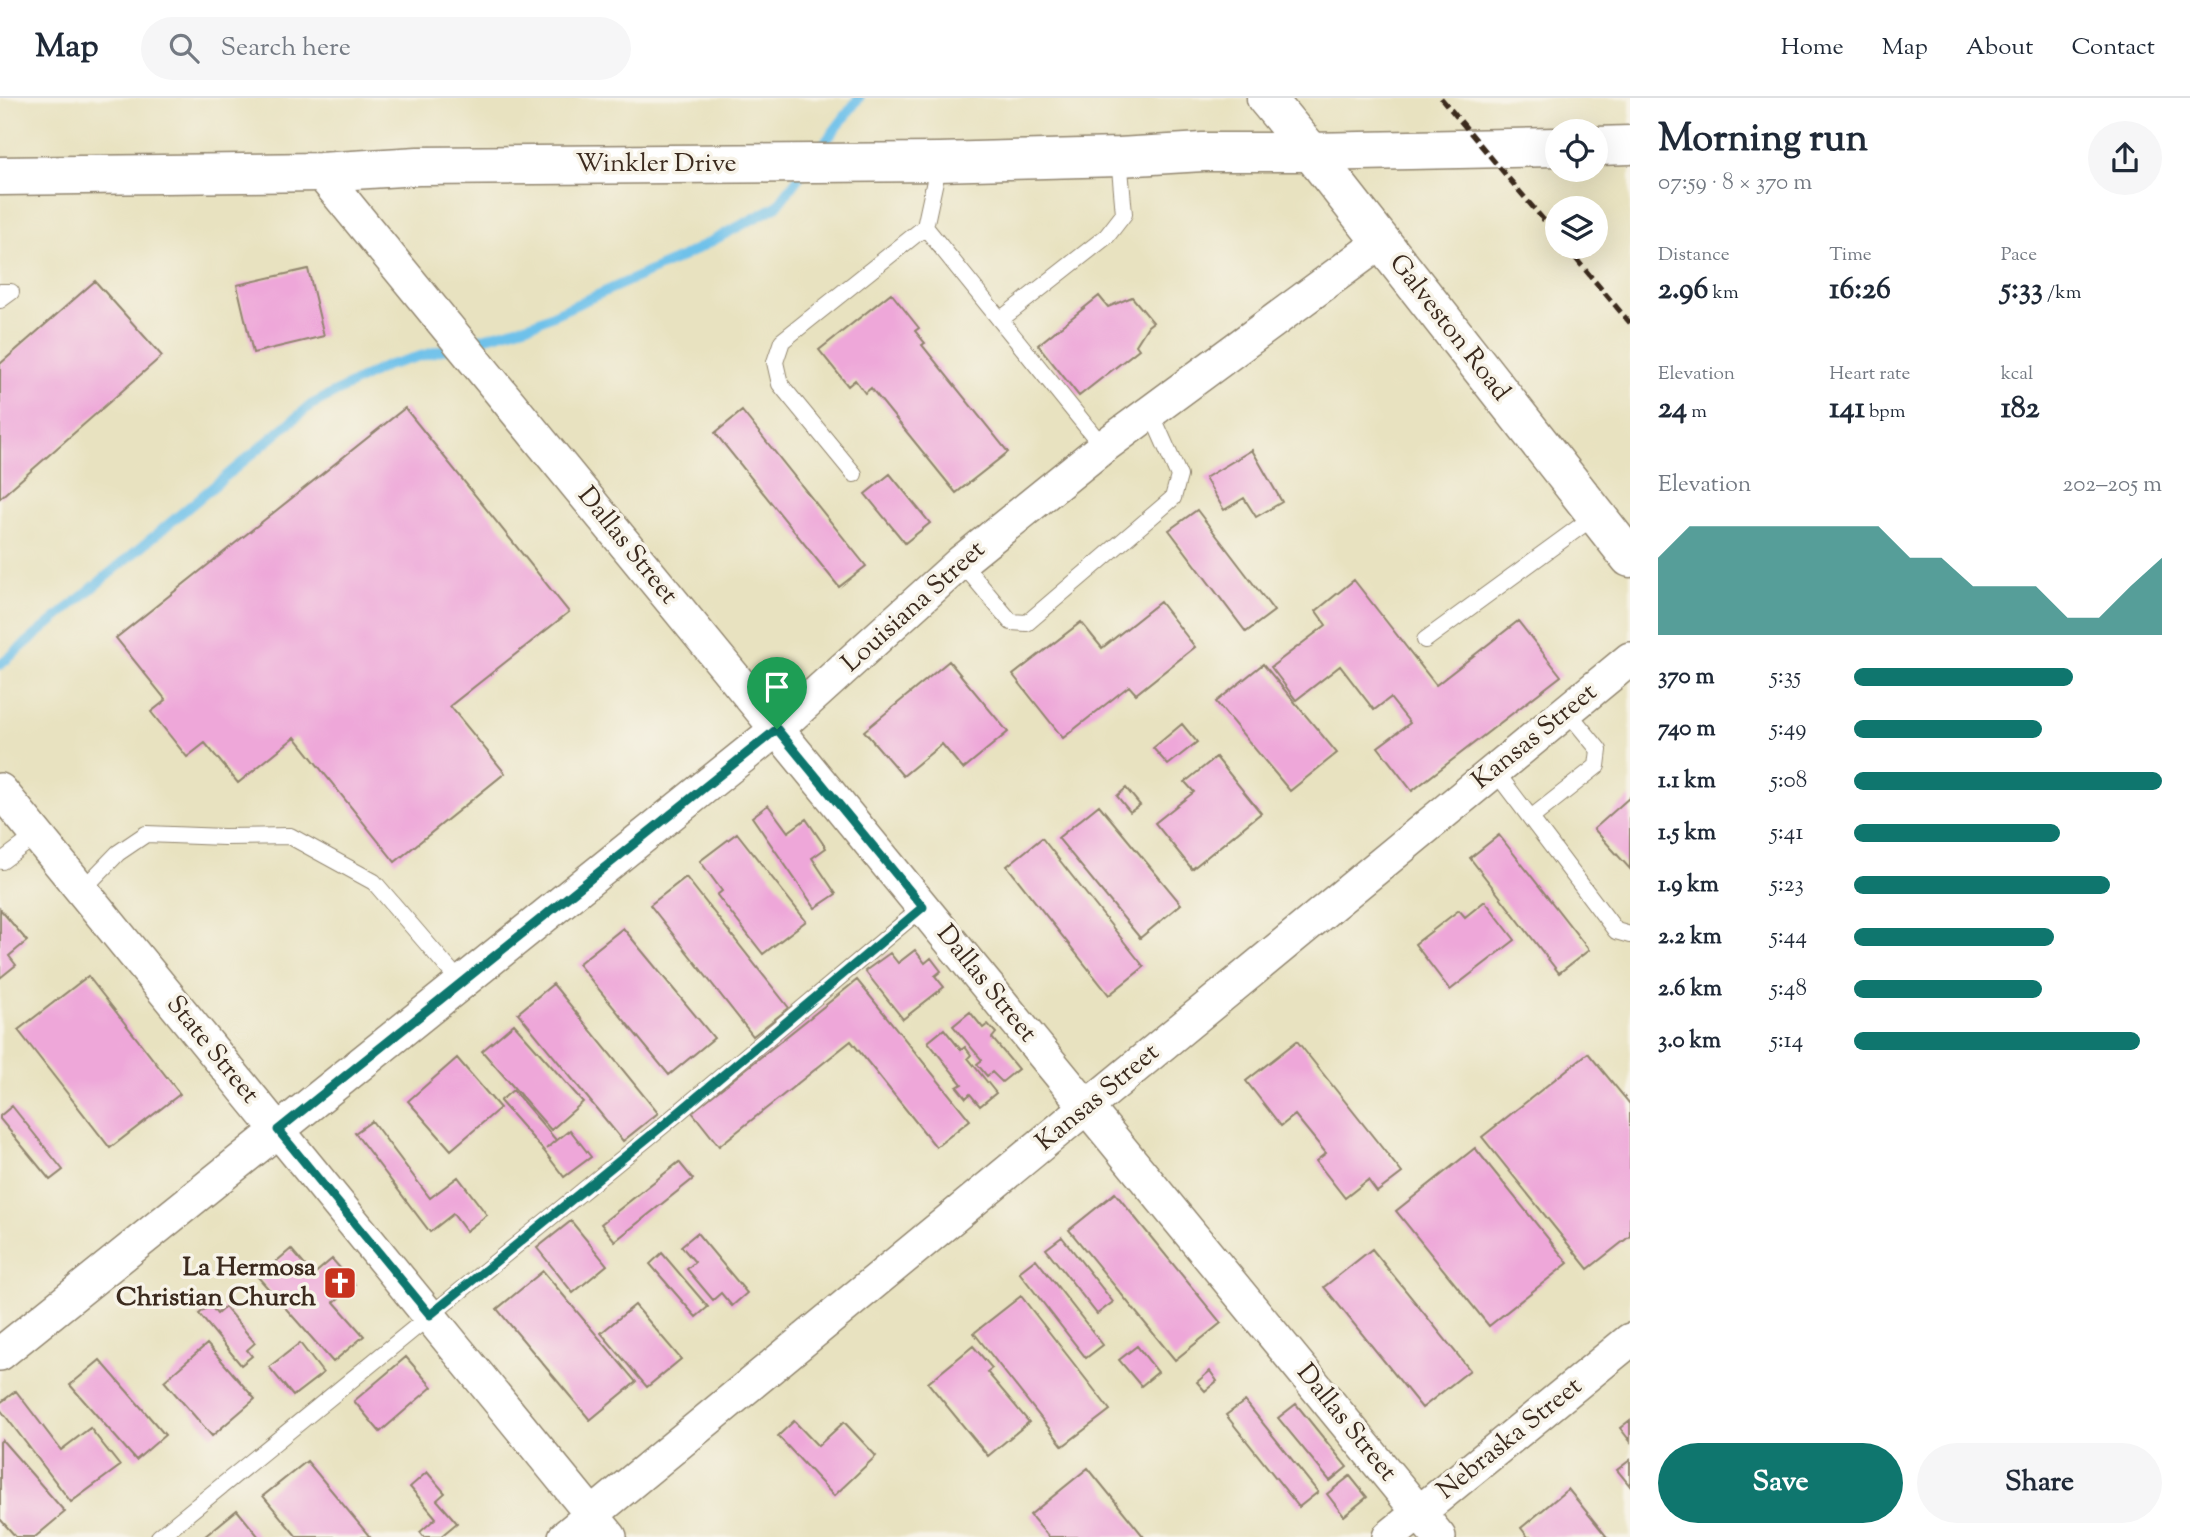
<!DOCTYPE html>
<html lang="en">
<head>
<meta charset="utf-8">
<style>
	body { margin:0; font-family:"Sorts Mill Goudy",serif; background:#f6f6f7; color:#1f2937; height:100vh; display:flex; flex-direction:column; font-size:26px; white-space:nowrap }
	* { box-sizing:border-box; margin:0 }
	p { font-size:23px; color:#747a83 }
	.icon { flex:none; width:38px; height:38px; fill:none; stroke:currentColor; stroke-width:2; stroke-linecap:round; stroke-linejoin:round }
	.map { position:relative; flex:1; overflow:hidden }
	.details { display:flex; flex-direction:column; background:#fff; width:560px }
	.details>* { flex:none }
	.tools { position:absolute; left:1545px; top:21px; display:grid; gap:14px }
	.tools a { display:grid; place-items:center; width:63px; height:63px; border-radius:50%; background:#fff; box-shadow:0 7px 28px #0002; font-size:35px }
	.pin { position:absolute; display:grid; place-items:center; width:60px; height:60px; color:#fff; margin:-72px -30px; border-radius:50% 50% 50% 0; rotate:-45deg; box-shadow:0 0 7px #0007 }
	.pin .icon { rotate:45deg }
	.round { display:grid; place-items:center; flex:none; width:74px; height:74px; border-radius:37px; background:#f6f6f7 }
	.summary { display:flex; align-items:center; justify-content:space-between; height:119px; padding:0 28px }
	h1 { font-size:38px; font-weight:700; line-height:52px }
	.metrics { display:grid; grid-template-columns:repeat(3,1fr); gap:10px; height:119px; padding:7px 28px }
	.metrics div { display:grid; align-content:center }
	.metrics b { font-size:30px; font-weight:700 }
	.metrics small { font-size:19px; font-weight:400 }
	.metrics p { font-size:19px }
	.chart { height:196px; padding:14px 28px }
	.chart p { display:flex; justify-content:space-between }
	.chart svg { width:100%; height:126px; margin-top:7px; fill:#0f766e; opacity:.7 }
	.action { display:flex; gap:14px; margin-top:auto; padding:14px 28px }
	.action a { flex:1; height:80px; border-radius:42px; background:#0f766e; color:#fff; font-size:28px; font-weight:700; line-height:80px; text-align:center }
	.action a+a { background:#f6f6f7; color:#1f2937 }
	ul { padding:0 28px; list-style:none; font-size:23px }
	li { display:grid; grid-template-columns:112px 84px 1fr; align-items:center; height:52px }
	li i { height:18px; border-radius:9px; background:#0f766e }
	header { display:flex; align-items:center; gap:42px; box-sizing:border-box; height:98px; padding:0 35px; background:#fff; border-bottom:2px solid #e0e1e3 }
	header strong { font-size:33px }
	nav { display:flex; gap:38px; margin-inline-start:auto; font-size:24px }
	.search { width:490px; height:63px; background:#f6f6f7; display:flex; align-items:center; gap:18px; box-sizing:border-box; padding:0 24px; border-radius:38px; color:#747a83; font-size:26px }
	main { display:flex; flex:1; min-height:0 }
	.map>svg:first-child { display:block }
</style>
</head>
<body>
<header>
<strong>Map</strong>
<div class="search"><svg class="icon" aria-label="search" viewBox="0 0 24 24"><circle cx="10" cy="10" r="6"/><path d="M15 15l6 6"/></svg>Search here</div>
<nav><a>Home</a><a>Map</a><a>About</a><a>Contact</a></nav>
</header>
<main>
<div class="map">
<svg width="1630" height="1439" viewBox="0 0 1630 1439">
	<rect width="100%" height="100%" fill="#f7f3e8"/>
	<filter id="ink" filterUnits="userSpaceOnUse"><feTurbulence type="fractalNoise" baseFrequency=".0143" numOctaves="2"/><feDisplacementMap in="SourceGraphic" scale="14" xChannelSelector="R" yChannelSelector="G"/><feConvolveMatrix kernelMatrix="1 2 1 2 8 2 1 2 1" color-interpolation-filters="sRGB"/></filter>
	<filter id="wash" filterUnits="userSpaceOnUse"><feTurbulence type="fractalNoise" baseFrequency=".00686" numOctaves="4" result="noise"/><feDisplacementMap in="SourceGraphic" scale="28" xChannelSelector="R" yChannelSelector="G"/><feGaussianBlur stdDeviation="1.57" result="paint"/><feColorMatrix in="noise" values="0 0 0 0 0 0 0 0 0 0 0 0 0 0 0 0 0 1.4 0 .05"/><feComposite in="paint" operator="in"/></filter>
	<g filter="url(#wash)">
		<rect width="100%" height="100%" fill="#e8e2c0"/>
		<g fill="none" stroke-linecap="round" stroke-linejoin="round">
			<path stroke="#6ec1ea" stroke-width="10" d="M817 55 859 0
				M0 567 311 307 386 268 535 225 682 159 777 108 802 75"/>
		</g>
		<g id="blocks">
			<path fill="#eea7d9" d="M308 171 324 238 253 255 237 187Z
				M95 183 162 258 0 400V266Z
				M891 195 919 230 915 233 925 245 922 247 1008 354 956 395 871 290 865 295 855 282 848 288 819 252Z
				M1099 198 1108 209 1132 199 1153 224 1148 228 1136 247 1139 251 1079 298 1038 247Z
				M405 310 569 514 450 608 505 675 395 764 295 639 238 685 205 645 187 659 151 614 166 602 116 540Z
				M742 313 866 468 839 489 715 335Z
				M1252 352 1282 404 1256 419 1244 400 1224 412 1205 380Z
				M890 376 930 425 905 445 865 396Z
				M1197 412 1274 513 1246 534 1169 432Z
				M1354 482 1436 587 1518 523 1561 578 1412 693 1378 649 1410 625 1390 600 1374 612 1340 568 1296 602 1271 569 1326 527 1316 513Z
				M1160 504 1195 549 1136 596 1129 588 1063 640 1013 577 1081 524 1102 550Z
				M949 563 1008 634 963 671 942 646 903 678 864 633Z
				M1263 566 1337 655 1290 693 1216 604Z
				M1182 626 1197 644 1168 667 1153 650Z
				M1216 659 1261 715 1192 771 1155 725 1194 694 1185 684Z
				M1126 690 1140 707 1130 714 1117 698Z
				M1630 699V771L1594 731Z
				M768 707 788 734 806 721 826 750 812 760 836 796 815 810 752 719Z
				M1099 707 1181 806 1140 840 1058 740Z
				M737 735 806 823 763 856 717 797 722 793 700 763Z
				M1499 737 1589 852 1559 875 1470 760Z
				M1042 740 1144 869 1109 897 1007 768Z
				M686 779 789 910 753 938 650 807Z
				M1485 803 1515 842 1450 892 1415 846 1459 812 1465 819Z
				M0 811 27 843 9 858 16 867 0 880Z
				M623 830 714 940 669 977 578 866Z
				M915 852 925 865 931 860 941 873 935 878 944 889 903 921 865 873 890 855 898 865Z
				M88 878 180 996 110 1050 18 932Z
				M857 882 970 1022 936 1049 851 943 719 1048 692 1014Z
				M553 886 658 1015 623 1043 518 915Z
				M970 914 983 930 988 926 996 935 992 940 1018 971 1002 984 992 974 987 978 977 966 982 962 953 928Z
				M514 926 583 1004 551 1032 482 953Z
				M944 931 961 952 965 949 971 957 968 960 996 995 980 1008 970 996 966 1000 957 989 962 986 928 944Z
				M1297 943 1402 1075 1377 1094 1368 1082 1345 1100 1316 1063 1326 1055 1295 1017 1281 1028 1246 983Z
				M1588 955 1630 1006V1138L1588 1171 1482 1039Z
				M457 960 500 1010 451 1052 408 1003Z
				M513 992 556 1042 546 1051 570 1032 591 1059 564 1079 544 1053 500 1003Z
				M12 1008 63 1072 50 1082 0 1021V1018Z
				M372 1023 430 1100 458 1079 487 1117 466 1133 453 1116 430 1134 355 1035Z
				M1475 1050 1568 1165 1489 1228 1396 1113Z
				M679 1064 693 1081 615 1143 601 1126Z
				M1115 1095 1221 1225 1175 1262 1069 1132Z
				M571 1123 607 1167 573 1195 537 1150Z
				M697 1135 747 1195 732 1208 721 1195 713 1202 687 1171 695 1164 681 1148Z
				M1062 1139 1113 1204 1097 1216 1046 1151Z
				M291 1151 313 1177 332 1161 355 1187 334 1204 364 1238 333 1264 258 1179Z
				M1372 1151 1470 1272 1422 1310 1324 1189Z
				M662 1155 708 1209 696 1219 650 1166Z
				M1036 1161 1103 1247 1086 1260 1019 1174Z
				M543 1173 636 1284 590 1322 497 1211Z
				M1021 1198 1110 1312 1063 1348 974 1235Z
				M210 1207 217 1216 225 1209 255 1245 247 1252 252 1258 241 1267 199 1216Z
				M635 1207 681 1261 647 1289 601 1235Z
				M300 1245 323 1275 293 1298 269 1269Z
				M207 1246 255 1301 212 1338 164 1283Z
				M973 1248 992 1270 987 1274 1029 1324 988 1358 928 1285Z
				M1137 1248 1158 1274 1141 1288 1119 1262Z
				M406 1259 432 1289 380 1334 354 1303Z
				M100 1262 165 1337 136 1362 70 1287Z
				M1210 1273 1217 1283 1205 1293 1197 1284Z
				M16 1293 61 1352 90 1330 120 1368 71 1404 0 1311V1305Z
				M1245 1303 1318 1394 1299 1409 1226 1317Z
				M1296 1306 1347 1369 1330 1383 1278 1320Z
				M1630 1322V1343L1620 1330Z
				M794 1323 818 1348 844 1324 876 1358 834 1398 778 1338Z
				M2 1342 65 1414 35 1439H16L0 1421V1344Z
				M1630 1362V1388L1617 1372Z
				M307 1363 370 1439H297L263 1398Z
				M1088 1370 1144 1439H1049L1030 1417Z
				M427 1374 445 1395 437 1402 457 1425 440 1439H424L420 1434 436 1420 410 1389Z
				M1350 1378 1367 1399 1344 1418 1327 1396Z
				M1568 1391 1607 1439H1528L1521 1430Z
				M237 1412 259 1439H204Z"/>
		</g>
	</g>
	<g filter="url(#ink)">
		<use href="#blocks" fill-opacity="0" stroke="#92866f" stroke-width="2"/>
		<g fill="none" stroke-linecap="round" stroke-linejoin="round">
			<defs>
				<path id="lane" d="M939 64 925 129 1103 349
					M0 194H11L0 202
					M1000 222 1107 138 1124 116 1119 59
					M854 376 780 286 775 264 782 243 925 129
					M961 464 1011 524 1027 525 1173 400 1179 378 1151 315
					M1425 542 1596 417
					M1495 673 1616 833 1630 837
					M1531 720 1597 668 1599 652 1567 613
					M0 761 2 763 37 737
					M82 792 118 755 146 736 224 739 290 738 374 784 461 885
					M159 1439 666 1025 923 809"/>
				<path id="street" d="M320 74 1439 1439
					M0 692 610 1439
					M0 1256 777 631 961 464 1103 349 1381 144
					M565 1439 1630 561
					M1389 1439 1630 1242"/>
				<path id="secondary" d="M1266 0 1311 54 1558 49
					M1596 48 1630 47"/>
				<path id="primary" d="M0 78 320 74 418 68 939 64 1119 59 1203 54H1311L1630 460"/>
			</defs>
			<use href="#lane" stroke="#92866f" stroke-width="18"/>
			<use href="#street" stroke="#92866f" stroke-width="36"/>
			<use href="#secondary" stroke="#92866f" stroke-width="41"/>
			<use href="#primary" stroke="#92866f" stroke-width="41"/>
			<use href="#lane" stroke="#fff" stroke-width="16"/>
			<use href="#street" stroke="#fff" stroke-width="33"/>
			<use href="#secondary" stroke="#fff" stroke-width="38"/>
			<use href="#primary" stroke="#fff" stroke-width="38"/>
			<path stroke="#3b2a1e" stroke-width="5" stroke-dasharray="10 5" stroke-linecap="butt" d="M1441 0 1558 139
				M1566 149 1630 225"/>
		</g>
	</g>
	<g fill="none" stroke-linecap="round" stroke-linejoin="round" filter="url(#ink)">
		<defs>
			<path id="route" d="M777 631 923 809 666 1025 430 1217 278 1032Z"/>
		</defs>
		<use href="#route" stroke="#fff" stroke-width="14"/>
		<use href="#route" stroke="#0f766e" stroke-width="9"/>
	</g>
	<defs>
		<symbol id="church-square" viewBox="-11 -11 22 22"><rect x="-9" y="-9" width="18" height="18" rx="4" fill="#c8321e" stroke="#f7f3e8"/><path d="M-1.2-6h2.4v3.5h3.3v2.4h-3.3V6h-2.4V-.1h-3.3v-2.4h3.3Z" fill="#fff"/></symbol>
	</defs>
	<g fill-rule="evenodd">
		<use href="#church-square" x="321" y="1166" width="38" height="38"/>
	</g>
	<g text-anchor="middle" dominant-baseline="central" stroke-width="7" stroke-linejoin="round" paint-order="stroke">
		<g font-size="26" fill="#3b2a1e" stroke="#f7f3e8">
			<text x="656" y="66">Winkler Drive</text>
			<text transform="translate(1449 230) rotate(52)">Galveston Road</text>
			<text transform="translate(627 448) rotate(51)">Dallas Street</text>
			<text transform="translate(914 509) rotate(-42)">Louisiana Street</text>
			<text transform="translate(1535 639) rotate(-39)">Kansas Street</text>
			<text transform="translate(986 886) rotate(51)">Dallas Street</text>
			<text transform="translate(212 952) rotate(51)">State Street</text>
			<text transform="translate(1098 1000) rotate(-40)">Kansas Street</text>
			<text transform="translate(1346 1325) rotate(51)">Dallas Street</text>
			<text transform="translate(1510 1341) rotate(-39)">Nebraska Street</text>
		</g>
		<g font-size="26" font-weight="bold" fill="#3b2a1e" stroke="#f7f3e8" text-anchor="end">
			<text x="316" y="1170">La Hermosa<tspan x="316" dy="30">Christian Church</tspan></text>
		</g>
	</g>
</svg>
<div class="tools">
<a><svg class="icon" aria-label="locate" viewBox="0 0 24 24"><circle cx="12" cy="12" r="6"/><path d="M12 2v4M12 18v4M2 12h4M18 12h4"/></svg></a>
<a><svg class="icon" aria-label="layers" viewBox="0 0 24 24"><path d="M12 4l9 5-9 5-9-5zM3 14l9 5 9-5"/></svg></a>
</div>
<div class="pin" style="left:777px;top:631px;background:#1e9e55"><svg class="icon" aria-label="arrive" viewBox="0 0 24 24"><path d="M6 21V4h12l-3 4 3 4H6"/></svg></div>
</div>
<section class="details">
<div class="summary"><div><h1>Morning run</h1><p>07:59 · 8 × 370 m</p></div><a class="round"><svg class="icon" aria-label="share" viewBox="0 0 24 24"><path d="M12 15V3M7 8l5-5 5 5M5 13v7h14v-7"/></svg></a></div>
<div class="metrics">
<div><p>Distance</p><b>2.96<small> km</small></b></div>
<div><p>Time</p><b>16:26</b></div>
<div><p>Pace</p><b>5:33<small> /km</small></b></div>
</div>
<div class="metrics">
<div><p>Elevation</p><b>24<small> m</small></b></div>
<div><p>Heart rate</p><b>141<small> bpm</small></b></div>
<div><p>kcal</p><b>182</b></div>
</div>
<div class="chart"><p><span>Elevation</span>202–205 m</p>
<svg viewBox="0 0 160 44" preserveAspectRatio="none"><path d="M0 44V17L10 6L20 6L30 6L40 6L50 6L60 6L70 6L80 17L90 17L100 27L110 27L120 27L130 38L140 38L150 27L160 17V44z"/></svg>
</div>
<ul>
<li><b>370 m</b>5:35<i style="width:71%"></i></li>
<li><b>740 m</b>5:49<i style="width:61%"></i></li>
<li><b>1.1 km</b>5:08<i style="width:100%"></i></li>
<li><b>1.5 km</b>5:41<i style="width:67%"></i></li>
<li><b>1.9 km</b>5:23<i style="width:83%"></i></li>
<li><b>2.2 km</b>5:44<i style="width:65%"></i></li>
<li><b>2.6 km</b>5:48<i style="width:61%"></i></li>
<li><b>3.0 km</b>5:14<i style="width:93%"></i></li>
</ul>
<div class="action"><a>Save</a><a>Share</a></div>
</section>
</main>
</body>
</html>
